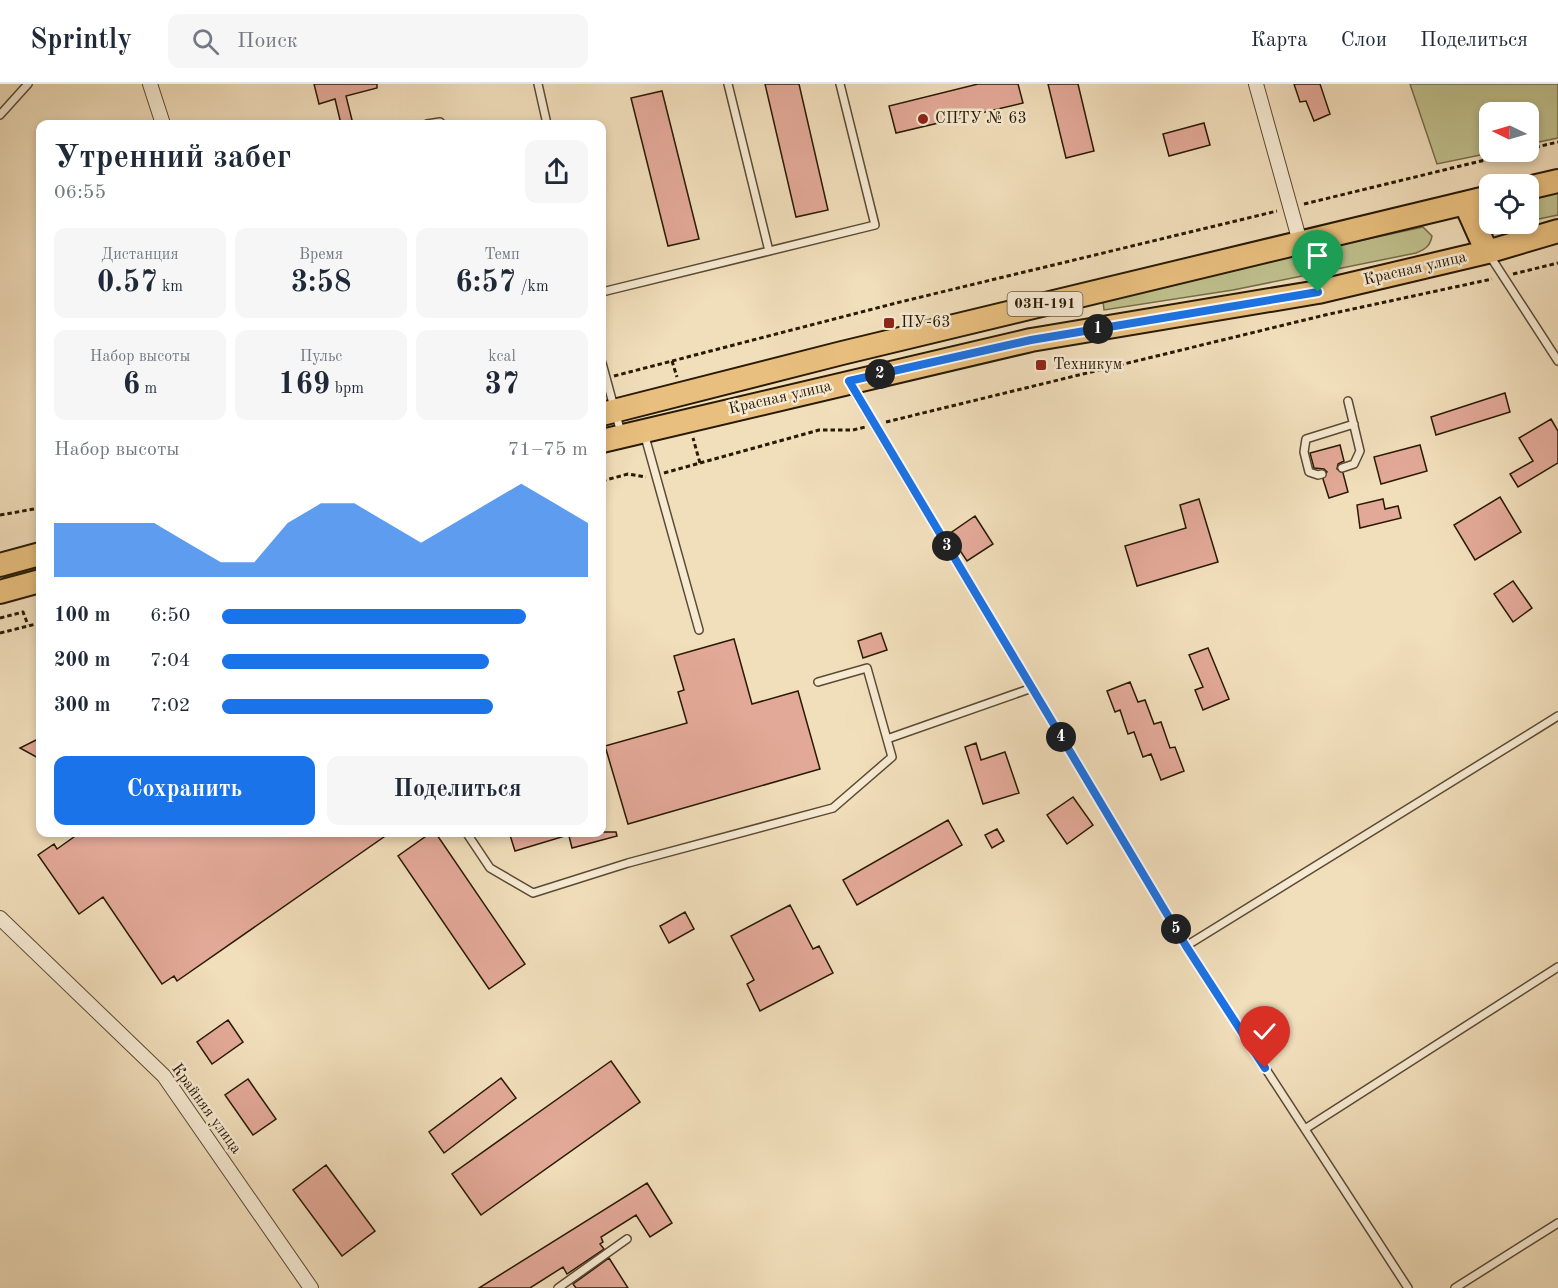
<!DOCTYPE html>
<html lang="ru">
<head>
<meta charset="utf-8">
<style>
	body { margin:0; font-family:"Old Standard TT",serif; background:#f6f6f7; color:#1f2937; height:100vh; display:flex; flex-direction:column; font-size:22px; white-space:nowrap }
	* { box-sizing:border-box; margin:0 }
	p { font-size:20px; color:#747a83 }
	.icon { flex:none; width:33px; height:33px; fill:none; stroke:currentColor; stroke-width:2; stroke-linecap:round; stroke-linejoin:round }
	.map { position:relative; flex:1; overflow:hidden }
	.sheet { position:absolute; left:36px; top:36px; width:570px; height:717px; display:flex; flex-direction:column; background:#fff; border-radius:12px; box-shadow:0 3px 9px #0003 }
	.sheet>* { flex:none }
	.needle { width:39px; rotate:275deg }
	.fabs { position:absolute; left:1479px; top:18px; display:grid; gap:12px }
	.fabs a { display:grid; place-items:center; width:60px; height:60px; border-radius:12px; background:#fff; box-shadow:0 3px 9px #0003; font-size:30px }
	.pin { position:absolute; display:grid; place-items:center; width:51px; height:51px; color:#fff; margin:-62px -26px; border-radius:50% 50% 50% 0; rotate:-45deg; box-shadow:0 0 6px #0007 }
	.pin .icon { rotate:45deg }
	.km { position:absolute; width:30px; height:30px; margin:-15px; border-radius:50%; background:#222; color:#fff; font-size:16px; line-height:30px; text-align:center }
	.round { display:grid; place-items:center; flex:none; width:63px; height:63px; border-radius:12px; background:#f6f6f7 }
	.head { display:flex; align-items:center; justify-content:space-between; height:102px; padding:0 18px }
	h1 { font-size:33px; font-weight:800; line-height:45px }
	.figures { display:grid; grid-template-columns:repeat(3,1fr); gap:9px; height:102px; padding:6px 18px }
	.figures div { display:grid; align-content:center; border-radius:12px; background:#f6f6f7; text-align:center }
	.figures b { font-size:30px; font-weight:800 }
	.figures small { font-size:16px; font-weight:400 }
	.figures p { font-size:16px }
	.chart { height:168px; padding:12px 18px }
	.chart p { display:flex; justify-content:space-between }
	.chart svg { width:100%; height:108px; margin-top:6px; fill:#1a73e8; opacity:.7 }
	.button { display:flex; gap:12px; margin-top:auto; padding:12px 18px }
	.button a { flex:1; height:69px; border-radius:12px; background:#1a73e8; color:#fff; font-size:24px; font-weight:800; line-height:69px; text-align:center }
	.button a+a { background:#f6f6f7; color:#1f2937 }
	ul { padding:0 18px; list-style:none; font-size:20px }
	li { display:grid; grid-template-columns:96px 72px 1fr; align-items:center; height:45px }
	li i { height:15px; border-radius:8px; background:#1a73e8 }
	header { display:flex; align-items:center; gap:36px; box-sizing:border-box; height:84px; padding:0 30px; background:#fff; border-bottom:2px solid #e0e1e3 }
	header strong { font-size:28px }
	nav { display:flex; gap:33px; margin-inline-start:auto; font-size:21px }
	.search { width:420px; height:54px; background:#f6f6f7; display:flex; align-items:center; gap:15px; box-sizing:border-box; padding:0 21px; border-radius:12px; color:#747a83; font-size:22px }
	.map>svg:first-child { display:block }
</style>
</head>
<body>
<header>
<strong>Sprintly</strong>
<div class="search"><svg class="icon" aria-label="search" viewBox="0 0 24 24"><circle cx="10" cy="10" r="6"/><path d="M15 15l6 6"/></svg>Поиск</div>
<nav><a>Карта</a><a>Слои</a><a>Поделиться</a></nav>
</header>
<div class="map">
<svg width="1558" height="1204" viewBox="0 0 1558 1204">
	<rect width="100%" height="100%" fill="#f1debb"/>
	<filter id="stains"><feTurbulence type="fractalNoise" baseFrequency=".00333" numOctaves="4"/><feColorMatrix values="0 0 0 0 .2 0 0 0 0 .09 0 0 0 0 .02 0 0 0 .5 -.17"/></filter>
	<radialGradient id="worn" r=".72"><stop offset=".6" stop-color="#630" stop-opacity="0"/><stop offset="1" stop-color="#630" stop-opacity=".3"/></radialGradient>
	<path fill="#bfc08d" stroke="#746d48" stroke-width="1.5" d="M1410 0H1558V54L1529 60 1528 28H1490V68H1495L1437 80Z
		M1558 107V131L1529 137V115Z
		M1423 143 1432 152C1430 162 1426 165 1416 169L1233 206 1104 226 1103 217 1265 177Z"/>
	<path fill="#e3a998" stroke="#291a04" stroke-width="1.5" d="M314 0H377V4L346 12 353 40H341L335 15 319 20Z
		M765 0H799L828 126 796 133Z
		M978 0H1018L1023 19 896 49 889 22Z
		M1048 0H1078L1094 67 1066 74Z
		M1294 0H1320L1330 30 1314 37 1306 17 1300 18Z
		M662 7 699 155 668 162 631 14Z
		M1204 39 1210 61 1169 72 1163 50Z
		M1505 309 1510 328 1436 351 1431 333Z
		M1551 335 1558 347V379L1518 403 1510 390 1533 377 1519 354Z
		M1340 361 1344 377 1338 380 1337 385 1343 389 1348 408 1329 414 1323 395 1327 388 1324 385 1314 384 1310 369Z
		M1420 361 1427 387 1381 400 1374 373Z
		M1500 413 1521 448 1475 476 1454 441Z
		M1199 415 1218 478 1137 502 1125 462 1186 444 1180 421Z
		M1383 415 1385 425 1398 422 1401 434 1360 444 1357 421Z
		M975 432 993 460 967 477 949 450Z
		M1513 497 1532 524 1513 538 1494 510Z
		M881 549 887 566 863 574 858 557Z
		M734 555 752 620 798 607 820 685 628 740 605 662 687 639 678 608 684 606 674 572Z
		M1208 564 1229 615 1203 626 1195 606 1203 603 1189 571Z
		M1130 598 1138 618 1145 616 1154 640 1161 638 1170 664 1175 663 1184 687 1161 696 1151 670 1143 673 1134 648 1128 650 1120 626 1115 628 1107 607Z
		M40 654V675L20 664Z
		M976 659 981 676 1005 668 1019 709 983 720 965 663Z
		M1073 713 1093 741 1067 760 1047 731Z
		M948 736 962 761 857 821 843 796Z
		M997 745 1004 757 992 764 985 751Z
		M81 748H391L177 897 174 892 162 900 103 813 79 830 38 771 54 760 57 765Z
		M432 748H435L525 880 489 905 398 772Z
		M509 748H565V752L515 767Z
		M568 748H616L617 752 572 764Z
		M790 821 813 865 819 862 833 889 760 927 747 900 754 896 731 852Z
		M685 828 694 845 669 859 660 842Z
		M228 936 243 958 212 980 197 958Z
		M611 977 640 1018 481 1131 452 1090Z
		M501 994 516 1014 444 1069 429 1048Z
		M248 995 276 1035 253 1051 225 1011Z
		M326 1081 375 1147 342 1172 293 1106Z
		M647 1099 672 1139 650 1153 636 1131 601 1153 603 1158 600 1160 604 1165 567 1190 563 1183 530 1204H479Z
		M609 1174 628 1204H576L573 1200Z"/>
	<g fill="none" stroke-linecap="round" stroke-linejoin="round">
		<defs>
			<path id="service" d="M538 0 547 40
				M728 0 769 167
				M0 31 28 0
				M427 40 440 38 442 40
				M1490 172 1558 277
				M602 208 875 141 840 0
				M602 279 621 349
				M851 302 1186 862 1408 1204
				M644 349 699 546
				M1342 384 1354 380 1360 367 1348 317
				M1322 390 1318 391 1309 388 1304 368 1306 355 1354 340
				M887 655 1032 604
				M466 748 490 784 533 809 628 779 833 724 892 673 867 584 818 598
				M1186 862 1558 632
				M1305 1045 1558 883
				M558 1204 627 1155
				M1455 1204 1558 1139"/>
			<path id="minor" d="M150 0 163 40
				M1256 0 1300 158
				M0 834 164 992 311 1204"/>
			<path id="primary" d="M1528 104 1558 97
				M1465 119 1487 168
				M602 330 842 269 1490 113
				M602 357 1031 256 1318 208 1487 168 1558 147
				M0 481 40 470
				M0 508 40 497"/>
		</defs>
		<use href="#service" stroke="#5b4b32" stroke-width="10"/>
		<use href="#minor" stroke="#5b4b32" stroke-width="16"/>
		<use href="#primary" stroke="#291a04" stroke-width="26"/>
		<path stroke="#291a04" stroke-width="3" stroke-dasharray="4.5 3" stroke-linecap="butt" d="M1528 65 1558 58
			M1304 120 1518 68
			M1513 190 1558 179
			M672 277 677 293
			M614 292 896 219 1277 127
			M886 338 1325 231 1492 195
			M700 379 819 346H853L865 343
			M664 389 700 379 693 354
			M602 397 628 390 646 393
			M0 431 40 424
			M0 534 23 528 28 541
			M0 549 40 539"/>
		<use href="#service" stroke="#f6ead3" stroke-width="7"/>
		<use href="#minor" stroke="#f6ead3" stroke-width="14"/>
		<use href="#primary" stroke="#e8bf7e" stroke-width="22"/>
	</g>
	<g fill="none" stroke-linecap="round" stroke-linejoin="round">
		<defs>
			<path id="route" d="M1265 984 1186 862 849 297 1031 256 1318 208"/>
		</defs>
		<use href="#route" stroke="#fff" stroke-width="12"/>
		<use href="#route" stroke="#1a73e8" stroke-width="8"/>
	</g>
	<g fill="#8f2418" stroke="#f6ead3" stroke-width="2">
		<circle cx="923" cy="35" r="6"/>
		<rect x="883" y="233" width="12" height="12" rx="3"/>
		<rect x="1035" y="275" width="12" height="12" rx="3"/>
	</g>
	<g text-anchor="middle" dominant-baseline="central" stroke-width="5" stroke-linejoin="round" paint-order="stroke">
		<rect fill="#f6ead3" stroke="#665842" stroke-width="1.5" x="1007.5" y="208" width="75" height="24" rx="4.5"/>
		<g font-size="15" font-weight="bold" fill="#291a04">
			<text x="1045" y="220">03Н-191</text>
		</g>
		<g font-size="16" fill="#291a04" stroke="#f6ead3" text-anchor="start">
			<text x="935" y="35">СПТУ № 63</text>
			<text x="901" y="239">ПУ-63</text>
			<text x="1053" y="281">Техникум</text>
		</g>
		<g font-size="16" fill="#291a04" stroke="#f6ead3">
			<text transform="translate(1415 185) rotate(-13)">Красная улица</text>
			<text transform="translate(780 314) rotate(-13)">Красная улица</text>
			<text transform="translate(206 1025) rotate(54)">Крайняя улица</text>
		</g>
	</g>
	<rect width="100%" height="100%" filter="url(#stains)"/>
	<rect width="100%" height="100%" fill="url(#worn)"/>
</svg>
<div class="fabs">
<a><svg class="needle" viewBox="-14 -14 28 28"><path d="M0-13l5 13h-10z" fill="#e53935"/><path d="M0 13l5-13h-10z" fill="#747a83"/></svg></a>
<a><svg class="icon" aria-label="locate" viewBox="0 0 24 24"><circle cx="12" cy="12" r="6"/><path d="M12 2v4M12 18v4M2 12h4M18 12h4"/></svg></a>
</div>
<div class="pin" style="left:1318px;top:208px;background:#1e9e55"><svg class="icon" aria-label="arrive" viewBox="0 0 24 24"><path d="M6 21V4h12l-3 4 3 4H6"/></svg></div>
<div class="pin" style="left:1265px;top:984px;background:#d93025"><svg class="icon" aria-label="check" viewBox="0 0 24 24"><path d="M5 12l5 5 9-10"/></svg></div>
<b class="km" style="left:1098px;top:245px">1</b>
<b class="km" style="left:880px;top:290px">2</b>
<b class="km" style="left:947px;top:462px">3</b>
<b class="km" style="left:1061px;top:653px">4</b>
<b class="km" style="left:1176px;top:845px">5</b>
<section class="sheet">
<div class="head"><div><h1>Утренний забег</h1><p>06:55</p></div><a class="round"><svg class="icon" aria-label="share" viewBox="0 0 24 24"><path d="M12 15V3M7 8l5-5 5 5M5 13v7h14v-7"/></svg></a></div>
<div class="figures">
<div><p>Дистанция</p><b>0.57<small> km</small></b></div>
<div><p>Время</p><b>3:58</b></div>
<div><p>Темп</p><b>6:57<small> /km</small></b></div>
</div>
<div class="figures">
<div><p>Набор высоты</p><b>6<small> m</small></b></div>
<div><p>Пульс</p><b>169<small> bpm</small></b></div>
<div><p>kcal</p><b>37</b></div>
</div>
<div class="chart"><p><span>Набор высоты</span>71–75 m</p>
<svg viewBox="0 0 160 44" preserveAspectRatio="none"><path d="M0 44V22L10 22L20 22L30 22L40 30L50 38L60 38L70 22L80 14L90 14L100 22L110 30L120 22L130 14L140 6L150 14L160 22V44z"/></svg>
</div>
<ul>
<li><b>100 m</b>6:50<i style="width:83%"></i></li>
<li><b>200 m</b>7:04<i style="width:73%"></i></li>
<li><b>300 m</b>7:02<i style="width:74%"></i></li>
</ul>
<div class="button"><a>Сохранить</a><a>Поделиться</a></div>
</section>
</div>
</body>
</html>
